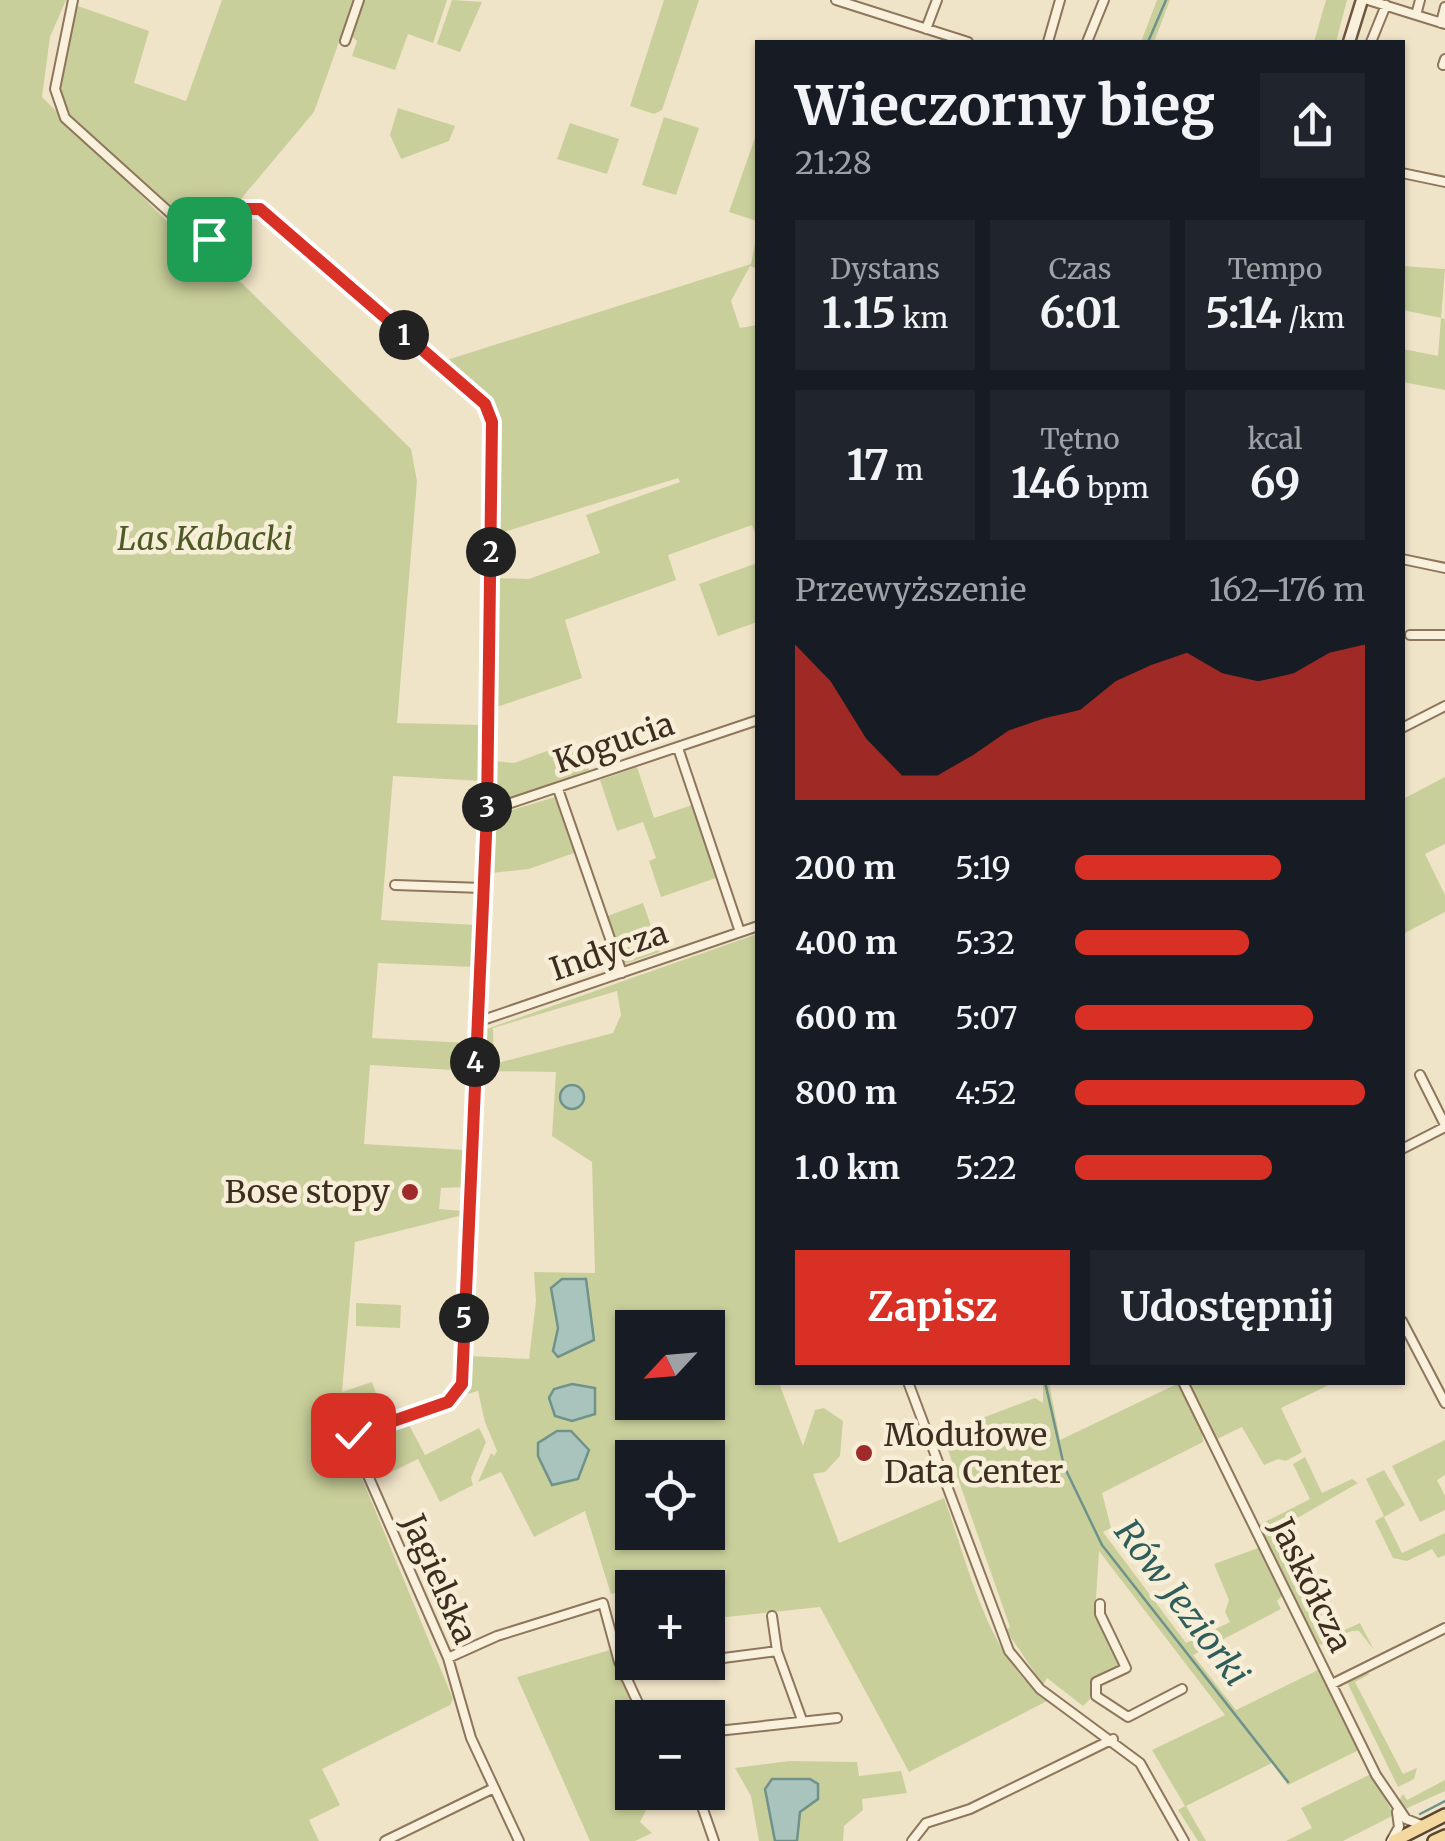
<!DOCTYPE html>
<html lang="pl">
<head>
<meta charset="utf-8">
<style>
	body { margin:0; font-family:Merriweather,serif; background:#20242c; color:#f1f3f6; height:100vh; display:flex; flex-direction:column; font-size:38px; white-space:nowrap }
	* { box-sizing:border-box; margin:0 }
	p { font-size:32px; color:#9ea1a6 }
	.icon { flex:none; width:55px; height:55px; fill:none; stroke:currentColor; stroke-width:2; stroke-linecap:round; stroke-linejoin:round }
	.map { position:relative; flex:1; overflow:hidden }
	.sheet { position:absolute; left:755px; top:40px; width:650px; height:1345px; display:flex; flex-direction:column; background:#171b24; border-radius:0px; box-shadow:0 2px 8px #0004 }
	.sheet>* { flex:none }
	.needle { width:65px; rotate:244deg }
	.fabs { position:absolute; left:615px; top:1310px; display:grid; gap:20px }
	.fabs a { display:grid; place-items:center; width:110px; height:110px; border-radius:0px; background:#171b24; box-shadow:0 2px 8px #0004; font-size:50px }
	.pin { position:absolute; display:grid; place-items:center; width:85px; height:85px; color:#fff; margin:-42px; border-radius:20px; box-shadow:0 5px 15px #0006 }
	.km { position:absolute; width:50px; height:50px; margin:-25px; border-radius:50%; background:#222; color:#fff; font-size:28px; line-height:50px; text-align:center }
	.round { display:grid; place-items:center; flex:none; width:105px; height:105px; border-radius:0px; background:#20242c }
	.summary { display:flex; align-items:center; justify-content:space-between; height:170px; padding:0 40px }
	h1 { font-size:55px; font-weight:700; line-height:75px }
	.metrics { display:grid; grid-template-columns:repeat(3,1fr); gap:15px; height:170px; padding:10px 40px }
	.metrics div { display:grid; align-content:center; border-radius:0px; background:#20242c; text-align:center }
	.metrics b { font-size:42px; font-weight:700 }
	.metrics small { font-size:28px; font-weight:400 }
	.metrics p { font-size:28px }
	.chart { height:280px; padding:20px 40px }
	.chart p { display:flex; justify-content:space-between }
	.chart svg { width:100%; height:180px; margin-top:10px; fill:#d93025; opacity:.7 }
	.primary-button { display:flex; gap:20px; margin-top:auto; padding:20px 40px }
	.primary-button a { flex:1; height:115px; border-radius:0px; background:#d93025; color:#fff; font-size:40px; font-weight:700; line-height:115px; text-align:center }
	.primary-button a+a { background:#20242c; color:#f1f3f6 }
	ul { padding:0 40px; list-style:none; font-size:32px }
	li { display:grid; grid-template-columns:160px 120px 1fr; align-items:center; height:75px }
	li i { height:25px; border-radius:12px; background:#d93025 }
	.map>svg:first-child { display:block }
</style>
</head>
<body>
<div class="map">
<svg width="1445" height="1841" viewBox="0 0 1445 1841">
	<rect width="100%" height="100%" fill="#f0e4c8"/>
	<path fill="#c9cf9b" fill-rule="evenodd" d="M0 0H66L50 37 42 97 195 249 199 246 212 254 411 449 417 481 397 723 483 725 481 781 393 776 381 920 476 925 474 967 378 963 372 1038 470 1043 469 1071 370 1065 364 1144 466 1150 465 1187 441 1188 439 1209 464 1211 463 1215 355 1242 342 1392 372 1382 384 1417 350 1428 347 1442 453 1699 450 1705 322 1769 340 1805 309 1820 319 1841H0Z
		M222 0H354L314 112 209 237 191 232 63 109 58 81 75 5 149 31 134 83 186 101Z
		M361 0H447L433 43 408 34 395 70 352 56 357 41 349 34Z
		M452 0 482 2 460 52 437 44Z
		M664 0H699L662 110 654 114 630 106Z
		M1157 0H1170L1154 42H1141Z
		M1326 0H1347L1336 42H1314Z
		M398 108 455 126 449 141 401 159 390 135Z
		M664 117 699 128 676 195 642 185Z
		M570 123 619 139 607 174 557 159Z
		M757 132 758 221H757L729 212Z
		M757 233V269L750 266 731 301 740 328 757 325V538L752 525 668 555 676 580 565 620 582 678 494 708 496 578 529 579 600 553 586 515 680 482 678 478 494 535 498 419 490 397 447 360 751 264Z
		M1402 266 1445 269 1441 318 1445 319V390L1403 382V349L1438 356 1441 318 1403 310Z
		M757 563V622L718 636 699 584Z
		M569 743 581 751 589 770 494 804V761L514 763Z
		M637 767 654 818 692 805 716 878 661 897 649 861 656 858 643 822 617 831 600 780Z
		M1445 777V844L1425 854 1445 895V912L1403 934V799Z
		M555 797 574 853 529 869 491 873 492 816Z
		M643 903 660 952 624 964 607 916Z
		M757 934 758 1382 779 1383 803 1446 815 1410 824 1408 843 1421 840 1456 825 1472 813 1474 839 1543 944 1498C970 1569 986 1654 1047 1701L909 1772 820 1607 708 1619V1588H632L611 1594 585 1511 534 1537 501 1472 478 1482 491 1453 494 1456 497 1451 485 1422 478 1391 467 1394 469 1356 529 1359 536 1301 534 1272 595 1273 592 1162 552 1136 556 1072 482 1071 484 1030ZM617 991 621 1015 613 1033 494 1064 493 1028ZM632 1328H708V1402H632ZM632 1458H708V1532H632Z
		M356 1303 401 1305 400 1328 356 1326Z
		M1043 1383H1049L1060 1440 1179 1383 1202 1430 1203 1442 1102 1493 1111 1528 1103 1532 1186 1643 1230 1622 1225 1612 1229 1600 1214 1564 1261 1547 1284 1594 1277 1601 1281 1609 1193 1655 1236 1710 1322 1668 1361 1749 1288 1785 1272 1763 1186 1806 1206 1841H1198L1178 1810 1185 1806 1152 1750 1225 1715 1099 1551 1095 1614 1121 1666 1090 1680V1699L1083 1706 1047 1678 1043 1685 1006 1630 1010 1627 942 1433 1035 1398 1043 1403Z
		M1186 1383H1333L1281 1408 1302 1452 1286 1461 1278 1459 1264 1465 1242 1427 1215 1440Z
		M408 1423 425 1455 479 1428 486 1442 471 1478 473 1485 440 1502 418 1459 377 1479 360 1439Z
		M1445 1440V1475L1437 1480 1445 1496V1510L1420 1522 1392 1466Z
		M1305 1457 1322 1493 1352 1479 1358 1483 1294 1520 1289 1538 1299 1556 1313 1564 1331 1602 1320 1618 1329 1637 1360 1623 1374 1650 1359 1631C1343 1628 1333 1648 1317 1644L1257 1526 1310 1499 1293 1464Z
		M1384 1470 1405 1505 1384 1517 1402 1553 1445 1533V1555L1438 1558 1432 1549 1407 1561 1393 1558 1375 1521 1384 1516 1366 1479Z
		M610 1650 639 1717 632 1718V1755L623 1761 632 1792 643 1793 649 1804 640 1822 652 1833 635 1841H590L517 1677Z
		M1364 1672 1370 1674 1355 1682 1403 1774 1417 1768 1414 1779 1398 1787 1346 1680Z
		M789 1761 857 1762 859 1776 901 1771 907 1793 862 1799 863 1810 844 1826 843 1841H759L751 1796 735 1768Z
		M1371 1774 1394 1815 1343 1841H1286L1312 1828 1301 1808Z
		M1445 1780V1791L1403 1810 1399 1801 1403 1794 1407 1800Z"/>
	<path fill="#a9c4bc" stroke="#6f938a" stroke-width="2.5" d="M560 1097a12 12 0 1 1 24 0a12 12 0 1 1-24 0Z
		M562 1279H586L594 1340 558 1357 553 1351 558 1328 551 1288Z
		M572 1384 595 1388V1414L572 1421 555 1416 549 1398 554 1389Z
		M557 1431H571L589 1450 578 1479 552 1485 538 1456V1443Z
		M772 1779H810L818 1784V1799L800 1812 797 1841H775L765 1789Z"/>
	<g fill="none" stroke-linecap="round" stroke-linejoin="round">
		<path stroke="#6f938a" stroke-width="2.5" d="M1148 42 1166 0
			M1045 1382 1064 1466 1102 1545 1288 1782
			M1420 1814 1445 1801"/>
		<defs>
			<path id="street" d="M73 0 55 89 65 118 200 240 213 237 242 209H260L485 403 492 422 487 811 462 1384 448 1402 355 1434 352 1439 448 1658 471 1738 519 1841
				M836 0 968 42
				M1368 0 1416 15
				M1420 0 1416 15 1445 24
				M1441 23 1445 7
				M926 29 937 0
				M345 41 359 0
				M1048 42 1060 0
				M1087 42 1104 0
				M1371 42 1386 5
				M1443 65 1445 59
				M1402 173 1445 182
				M1402 559 1445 568
				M1410 635H1445
				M1402 728 1445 706
				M678 748 740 932
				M558 789 622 973
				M487 811 758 720
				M395 885 483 888
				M477 1022 758 926
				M1420 1075 1445 1125
				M1402 1149 1445 1127
				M1402 1321 1445 1403
				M908 1382 1009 1651 1040 1689 1140 1763 1184 1841
				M1183 1382 1376 1775 1406 1819 1424 1826
				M1100 1604V1614L1126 1668 1096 1682V1696L1128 1717 1182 1689
				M772 1616 777 1651 802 1720
				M448 1658 497 1636 603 1603 619 1662 645 1718
				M708 1660 777 1651
				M626 1678 646 1668 691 1662
				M1332 1684 1445 1628
				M708 1732 837 1718
				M697 1792 714 1841
				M647 1796 655 1792
				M385 1841 494 1788
				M912 1841 926 1823 970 1809 1113 1739
				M1391 1841 1399 1827 1397 1812"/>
			<path id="secondary" d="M1349 42 1362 0"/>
			<path id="primary" d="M1394 1841 1445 1815
				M1434 1841 1445 1836"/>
		</defs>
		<use href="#street" stroke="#8d765c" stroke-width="12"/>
		<use href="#secondary" stroke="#6f573f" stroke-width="15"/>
		<use href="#primary" stroke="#5b4430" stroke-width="16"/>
		<use href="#street" stroke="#faf1dc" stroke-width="8"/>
		<use href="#secondary" stroke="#faf1dc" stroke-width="10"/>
		<use href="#primary" stroke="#f3d9a0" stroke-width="11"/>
	</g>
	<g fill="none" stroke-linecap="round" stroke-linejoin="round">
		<defs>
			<path id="route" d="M209 239 242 209H260L485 404 492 422 487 812 462 1384 448 1402 353 1435"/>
		</defs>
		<use href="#route" stroke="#fff" stroke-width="20"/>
		<use href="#route" stroke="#d93025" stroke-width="12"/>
	</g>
	<g fill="#9e2a2b" stroke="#f7eed8" stroke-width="4">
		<circle cx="410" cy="1192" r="10"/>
		<circle cx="864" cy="1453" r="10"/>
	</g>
	<g text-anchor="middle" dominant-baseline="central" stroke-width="9" stroke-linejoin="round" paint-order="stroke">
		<g font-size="32" font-style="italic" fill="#4d5a26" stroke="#f7eed8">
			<text x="205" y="539">Las Kabacki</text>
		</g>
		<g font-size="32" fill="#3d2e20" stroke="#f7eed8">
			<text transform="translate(614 743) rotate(-19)">Kogucia</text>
			<text transform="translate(609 951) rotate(-19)">Indycza</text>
			<text transform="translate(439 1579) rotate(66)">Jagielska</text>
			<text transform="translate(1311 1585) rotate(64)">Jaskółcza</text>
		</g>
		<g font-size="32" fill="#3d2e20" stroke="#f7eed8" text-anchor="end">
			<text x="390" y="1192">Bose stopy</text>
			<text x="884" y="1435" text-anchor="start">Modułowe<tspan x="884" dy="37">Data Center</tspan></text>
		</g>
		<g font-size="35" font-style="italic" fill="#2f5d5a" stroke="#f7eed8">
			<text transform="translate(1182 1603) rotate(53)">Rów Jeziorki</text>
		</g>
	</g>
</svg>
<div class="fabs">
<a><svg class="needle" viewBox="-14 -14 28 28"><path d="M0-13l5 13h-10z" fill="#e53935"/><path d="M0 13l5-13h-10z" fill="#9ea1a6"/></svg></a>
<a><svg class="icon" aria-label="locate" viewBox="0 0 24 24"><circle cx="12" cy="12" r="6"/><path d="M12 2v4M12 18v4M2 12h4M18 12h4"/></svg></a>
<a>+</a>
<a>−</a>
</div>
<div class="pin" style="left:209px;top:239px;background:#1e9e55"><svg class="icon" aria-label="arrive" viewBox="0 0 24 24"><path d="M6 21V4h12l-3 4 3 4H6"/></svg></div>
<div class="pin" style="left:353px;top:1435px;background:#d93025"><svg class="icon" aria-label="check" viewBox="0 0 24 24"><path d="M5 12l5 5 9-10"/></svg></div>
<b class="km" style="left:404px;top:335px">1</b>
<b class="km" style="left:491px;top:552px">2</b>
<b class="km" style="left:487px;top:807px">3</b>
<b class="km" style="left:475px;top:1062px">4</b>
<b class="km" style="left:464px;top:1318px">5</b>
<section class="sheet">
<div class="summary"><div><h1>Wieczorny bieg</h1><p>21:28</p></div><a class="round"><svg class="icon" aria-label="share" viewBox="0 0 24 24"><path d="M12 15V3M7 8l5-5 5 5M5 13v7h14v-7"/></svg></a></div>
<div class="metrics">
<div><p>Dystans</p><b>1.15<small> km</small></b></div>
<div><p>Czas</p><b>6:01</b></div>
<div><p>Tempo</p><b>5:14<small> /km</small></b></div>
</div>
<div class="metrics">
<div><b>17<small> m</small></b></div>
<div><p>Tętno</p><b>146<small> bpm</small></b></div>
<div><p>kcal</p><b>69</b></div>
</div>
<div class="chart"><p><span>Przewyższenie</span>162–176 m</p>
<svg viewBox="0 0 160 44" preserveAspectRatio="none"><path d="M0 44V6L10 15L20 29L30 38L40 38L50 33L60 27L70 24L80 22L90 15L100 11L110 8L120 13L130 15L140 13L150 8L160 6V44z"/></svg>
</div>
<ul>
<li><b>200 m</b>5:19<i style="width:71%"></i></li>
<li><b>400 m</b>5:32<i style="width:60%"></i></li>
<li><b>600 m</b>5:07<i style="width:82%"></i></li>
<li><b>800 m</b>4:52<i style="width:100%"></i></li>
<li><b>1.0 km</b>5:22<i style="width:68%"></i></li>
</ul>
<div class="primary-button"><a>Zapisz</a><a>Udostępnij</a></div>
</section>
</div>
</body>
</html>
